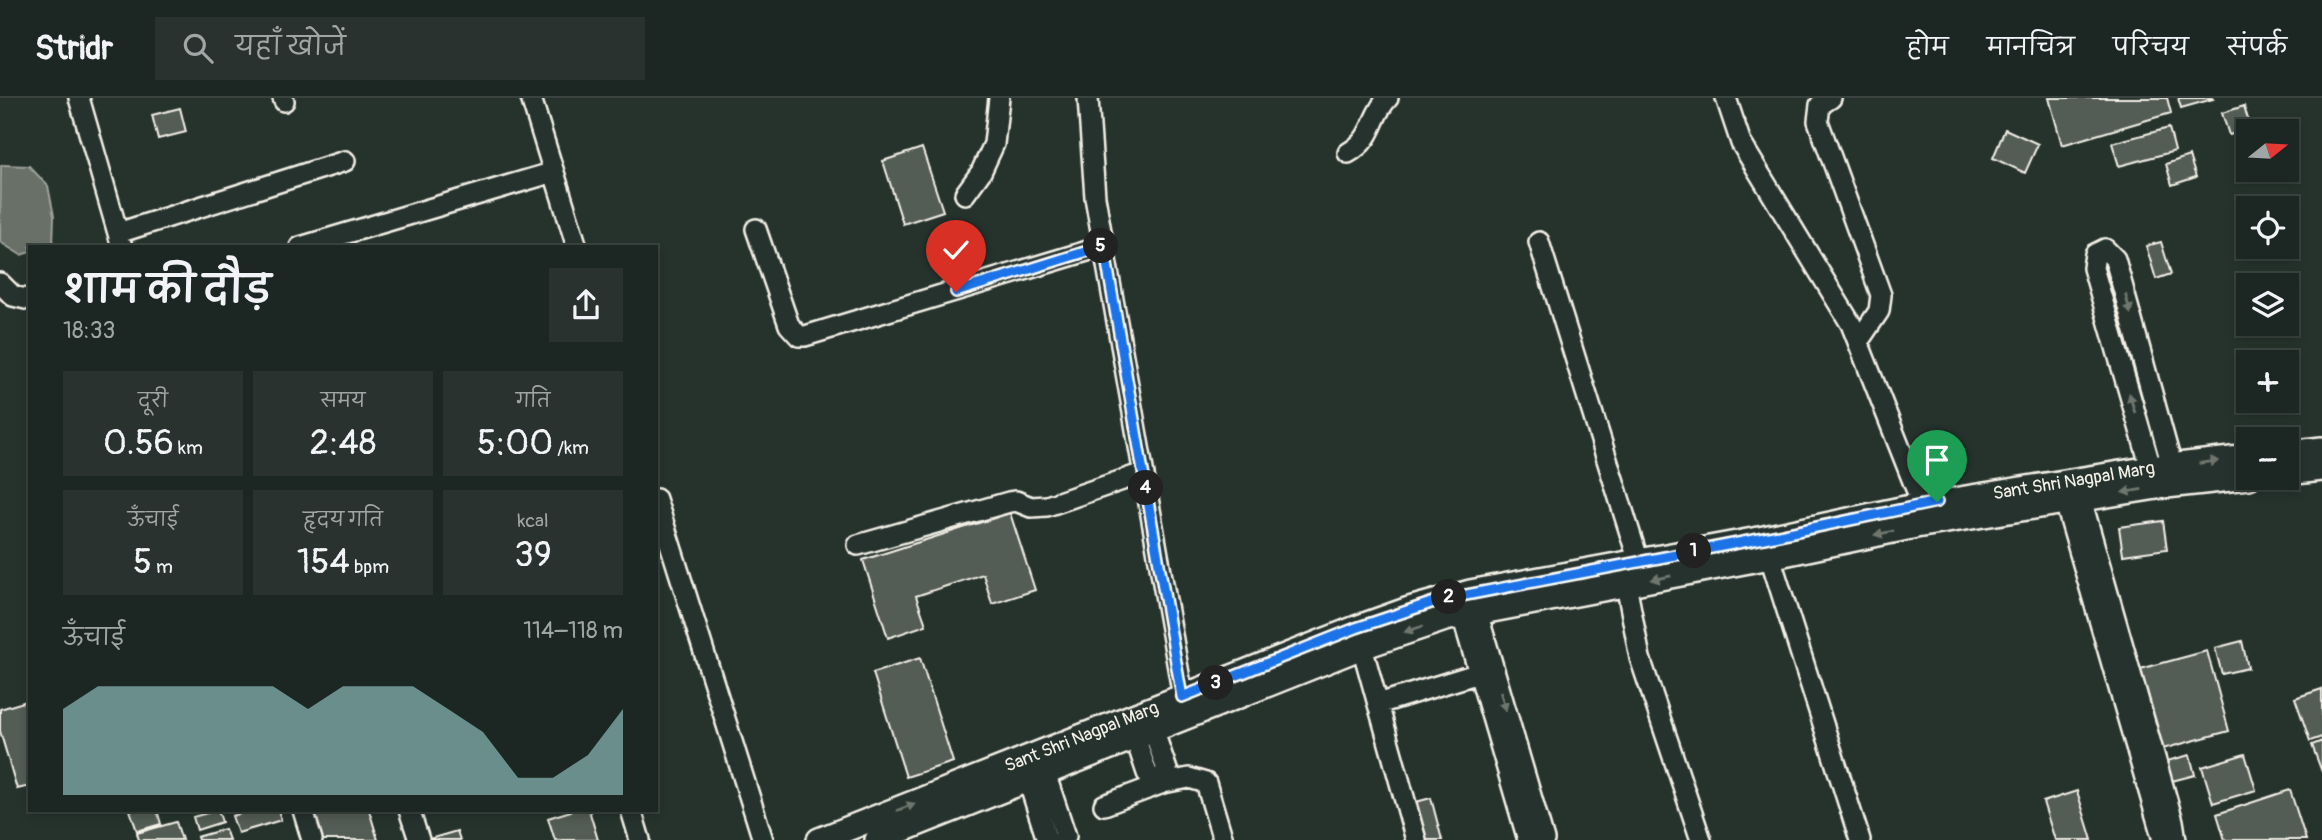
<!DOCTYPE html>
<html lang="hi">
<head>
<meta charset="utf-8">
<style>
	body { margin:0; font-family:Pangolin,"Playpen Sans Deva",sans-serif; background:#29322f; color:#f1f3f6; height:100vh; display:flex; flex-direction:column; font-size:26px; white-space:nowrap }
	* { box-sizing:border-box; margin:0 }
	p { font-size:23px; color:#a0a5a5 }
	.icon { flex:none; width:38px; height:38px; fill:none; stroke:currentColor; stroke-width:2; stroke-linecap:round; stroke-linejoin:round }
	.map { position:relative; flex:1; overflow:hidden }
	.panel { position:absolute; left:28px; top:147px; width:630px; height:567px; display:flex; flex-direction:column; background:#1c2622; border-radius:0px; box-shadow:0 4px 10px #0003,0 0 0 2px #3a4340 }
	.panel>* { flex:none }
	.needle { width:46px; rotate:72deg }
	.controls { position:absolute; left:2236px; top:21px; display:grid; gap:14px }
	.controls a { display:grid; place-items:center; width:63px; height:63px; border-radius:0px; background:#1c2622; box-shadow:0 4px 10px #0003,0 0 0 2px #3a4340; font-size:35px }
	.pin { position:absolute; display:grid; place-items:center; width:60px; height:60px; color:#fff; margin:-72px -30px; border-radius:50% 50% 50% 0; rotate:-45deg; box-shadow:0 0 7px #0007 }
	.pin .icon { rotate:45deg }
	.km { position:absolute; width:35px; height:35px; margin:-18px; border-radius:50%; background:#222; color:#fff; font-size:19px; line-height:35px; text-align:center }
	.round { display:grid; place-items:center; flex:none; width:74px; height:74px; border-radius:0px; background:#29322f }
	.headline { display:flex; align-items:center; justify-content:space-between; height:119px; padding:0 35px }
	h1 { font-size:38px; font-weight:600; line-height:52px }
	.metrics { display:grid; grid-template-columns:repeat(3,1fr); gap:10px; height:119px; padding:7px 35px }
	.metrics div { display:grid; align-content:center; border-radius:0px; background:#29322f; text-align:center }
	.metrics b { font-size:35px; font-weight:600 }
	.metrics small { font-size:19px; font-weight:400 }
	.metrics p { font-size:19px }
	.chart { height:196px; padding:14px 35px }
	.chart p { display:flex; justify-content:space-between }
	.chart svg { width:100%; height:126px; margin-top:7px; fill:#8bbbb9; opacity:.7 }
	header { display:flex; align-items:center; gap:42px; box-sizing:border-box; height:98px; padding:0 35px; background:#1c2622; border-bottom:2px solid #3a4340 }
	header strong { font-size:33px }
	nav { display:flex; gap:38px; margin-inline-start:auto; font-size:24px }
	.search { width:490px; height:63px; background:#29322f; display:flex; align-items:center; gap:18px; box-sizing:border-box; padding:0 24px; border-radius:0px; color:#a0a5a5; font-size:26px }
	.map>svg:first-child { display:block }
</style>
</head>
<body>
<header>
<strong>Stridr</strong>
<div class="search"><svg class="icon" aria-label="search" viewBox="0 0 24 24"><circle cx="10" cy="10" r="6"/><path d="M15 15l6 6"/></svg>यहाँ खोजें</div>
<nav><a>होम</a><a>मानचित्र</a><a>परिचय</a><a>संपर्क</a></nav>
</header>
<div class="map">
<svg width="2322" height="742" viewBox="0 0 2322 742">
	<rect width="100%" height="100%" fill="#26332d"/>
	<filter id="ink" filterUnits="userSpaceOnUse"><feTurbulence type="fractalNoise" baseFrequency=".0143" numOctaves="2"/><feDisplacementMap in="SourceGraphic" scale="14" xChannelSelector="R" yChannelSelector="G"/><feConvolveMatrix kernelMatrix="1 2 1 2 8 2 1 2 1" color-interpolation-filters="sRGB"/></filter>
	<g filter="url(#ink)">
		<path fill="#676f68" stroke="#9fa39b" stroke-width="2" d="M1 67 29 68 48 88 54 118 53 147 30 149V154L21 157 0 144Z"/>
		<path fill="#525c55" stroke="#f4f1e8" stroke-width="2" d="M2049 0H2167L2171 15 2062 47Z
			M2178 0H2212L2213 1 2181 10Z
			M2244 8 2251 31 2229 37 2222 15Z
			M180 10 186 34 158 41 152 17Z
			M2169 30 2175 53 2119 68 2112 45Z
			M2005 31 2038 46 2025 75 1993 60Z
			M922 50 943 113 903 126 883 63Z
			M2189 58 2196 79 2172 87 2166 66Z
			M2161 144 2171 176 2156 181 2146 148Z
			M1010 415 1035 492 992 506 983 476 916 498 926 527 888 540 863 462Z
			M2163 423 2167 451 2123 457 2119 429Z
			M2242 543 2248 570 2222 576 2215 550Z
			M2207 553 2229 633 2155 653 2133 573Z
			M920 560 953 664 906 679 873 575Z
			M2322 591V639L2310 643 2295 600Z
			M30 602V688L17 691 0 633V611Z
			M2322 643V674L2312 647Z
			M2245 656 2256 692 2213 705 2202 669Z
			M2190 657 2195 677 2168 684 2163 664Z
			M2290 692 2306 742H2225L2217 716Z
			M2077 693 2092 742H2055L2043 704Z
			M1431 700 1442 742H1418L1408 706Z
			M130 712H157L161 726 137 733Z
			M218 712 222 724 197 732 193 719Z
			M253 712H278L281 722 238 735 232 718Z
			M324 712H369L378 742H321L313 715Z
			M574 712H589L598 742H555L548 720Z
			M176 724 182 742H139L137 735Z
			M225 731 229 742H198L197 739Z
			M457 733 460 742H426Z"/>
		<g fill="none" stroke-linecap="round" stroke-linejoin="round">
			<defs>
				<path id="minor" d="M79 0 122 149
					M283 0 284 3
					M531 0 577 149
					M1088 0 1095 99 1185 610
					M1726 0 1741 45 1851 226 1922 406
					M1831 0 1820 7 1818 23 1881 197 1879 213 1858 244
					M1348 55C1375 40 1370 18 1388 0
					M965 96 981 74 994 46 999 0
					M756 131 789 227 799 238H805L1104 148
					M118 135 345 63
					M1539 144 1639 464
					M300 149 554 74
					M0 185 13 198 30 202
					M2151 370 2093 170 2095 156 2105 151 2115 161 2172 368
					M656 401 763 742
					M2081 401 2173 723 2176 742
					M2065 404 2163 742
					M858 447 1009 404 1016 403 1031 409 1047 408 1143 375
					M1770 459 1860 742
					M1626 486 1640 560 1701 742
					M1477 514 1544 742
					M1462 517 1528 742
					M1362 549 1416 742
					M1378 606 1489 572
					M1135 639 1147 675 1153 682 1162 679 1167 672 1153 631
					M1045 675 1066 738 1063 742
					M1162 679 1163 685 1189 680 1206 685 1223 742
					M1028 682 1047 742
					M1104 707 1163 685
					M303 712 312 742
					M409 712 419 742
					M631 712 640 742"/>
				<g id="major">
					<path d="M2287 355 2322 351"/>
					<path d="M2287 375 2322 371"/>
					<path id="s1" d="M819 742 1356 530 1409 511 1470 494 1764 440 1910 409 2151 370 2249 359"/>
					<path d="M877 742 1362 549 1445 521 1770 459 1916 428 2157 389 2249 379"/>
				</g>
			</defs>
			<use href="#minor" stroke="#f4f1e8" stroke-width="24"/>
			<use href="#major" stroke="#f4f1e8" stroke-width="28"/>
			<use href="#minor" stroke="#26332d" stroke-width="19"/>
			<use href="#major" stroke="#26332d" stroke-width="23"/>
		</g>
		<defs><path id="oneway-solid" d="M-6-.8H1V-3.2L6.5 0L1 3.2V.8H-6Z" transform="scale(1.75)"/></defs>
		<g fill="#6e766e">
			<use href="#oneway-solid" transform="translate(2128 206) rotate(75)"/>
			<use href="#oneway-solid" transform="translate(2132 305) rotate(-106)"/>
			<use href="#oneway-solid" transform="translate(2209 364) rotate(-7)"/>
			<use href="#oneway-solid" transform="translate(2132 393) rotate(171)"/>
			<use href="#oneway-solid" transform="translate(1884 435) rotate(168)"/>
			<use href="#oneway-solid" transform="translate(1661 480) rotate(169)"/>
			<use href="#oneway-solid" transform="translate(1414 531) rotate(162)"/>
			<use href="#oneway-solid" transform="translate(1503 603) rotate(74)"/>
			<use href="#oneway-solid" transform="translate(906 709) rotate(-21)"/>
		</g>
	</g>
	<g fill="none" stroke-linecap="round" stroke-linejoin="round" filter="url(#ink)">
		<defs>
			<path id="route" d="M956 194 1104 148 1182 599 1356 530 1440 502 1764 440 1937 404"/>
		</defs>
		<use href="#route" stroke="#fff" stroke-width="14"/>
		<use href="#route" stroke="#1a73e8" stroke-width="9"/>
	</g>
	<g text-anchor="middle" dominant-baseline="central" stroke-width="6" stroke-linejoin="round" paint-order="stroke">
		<g font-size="18" fill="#f4f1e8" stroke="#26332d">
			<text stroke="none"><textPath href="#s1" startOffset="1311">Sant Shri Nagpal Marg</textPath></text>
			<text stroke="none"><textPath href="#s1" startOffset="282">Sant Shri Nagpal Marg</textPath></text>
		</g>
	</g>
</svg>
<div class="controls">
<a><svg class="needle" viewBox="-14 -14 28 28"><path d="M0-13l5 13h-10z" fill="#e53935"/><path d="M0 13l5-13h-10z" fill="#a0a5a5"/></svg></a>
<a><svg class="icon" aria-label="locate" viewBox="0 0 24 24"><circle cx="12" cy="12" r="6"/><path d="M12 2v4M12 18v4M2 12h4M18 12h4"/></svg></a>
<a><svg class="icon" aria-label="layers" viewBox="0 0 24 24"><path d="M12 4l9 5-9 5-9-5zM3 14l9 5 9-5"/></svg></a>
<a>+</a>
<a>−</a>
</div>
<div class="pin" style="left:1937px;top:404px;background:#1e9e55"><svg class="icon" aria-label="arrive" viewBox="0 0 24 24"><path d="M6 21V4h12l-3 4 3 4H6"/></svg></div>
<div class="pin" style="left:956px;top:194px;background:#d93025"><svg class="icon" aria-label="check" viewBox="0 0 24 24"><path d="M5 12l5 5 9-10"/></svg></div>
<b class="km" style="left:1694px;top:453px">1</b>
<b class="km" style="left:1449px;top:499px">2</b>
<b class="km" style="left:1216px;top:585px">3</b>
<b class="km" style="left:1146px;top:390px">4</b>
<b class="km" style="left:1101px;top:148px">5</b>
<section class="panel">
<div class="headline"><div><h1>शाम की दौड़</h1><p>18:33</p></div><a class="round"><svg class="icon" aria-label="share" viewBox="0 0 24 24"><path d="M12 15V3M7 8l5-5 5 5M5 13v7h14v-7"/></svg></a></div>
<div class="metrics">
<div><p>दूरी</p><b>0.56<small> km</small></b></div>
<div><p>समय</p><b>2:48</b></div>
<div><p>गति</p><b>5:00<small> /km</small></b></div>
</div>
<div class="metrics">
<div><p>ऊँचाई</p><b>5<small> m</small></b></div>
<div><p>हृदय गति</p><b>154<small> bpm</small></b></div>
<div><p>kcal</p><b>39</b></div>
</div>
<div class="chart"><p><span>ऊँचाई</span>114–118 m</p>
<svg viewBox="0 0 160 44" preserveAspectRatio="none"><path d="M0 44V14L10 6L20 6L30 6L40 6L50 6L60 6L70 14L80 6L90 6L100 6L110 14L120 22L130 38L140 38L150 30L160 14V44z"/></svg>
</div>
</section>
</div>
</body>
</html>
